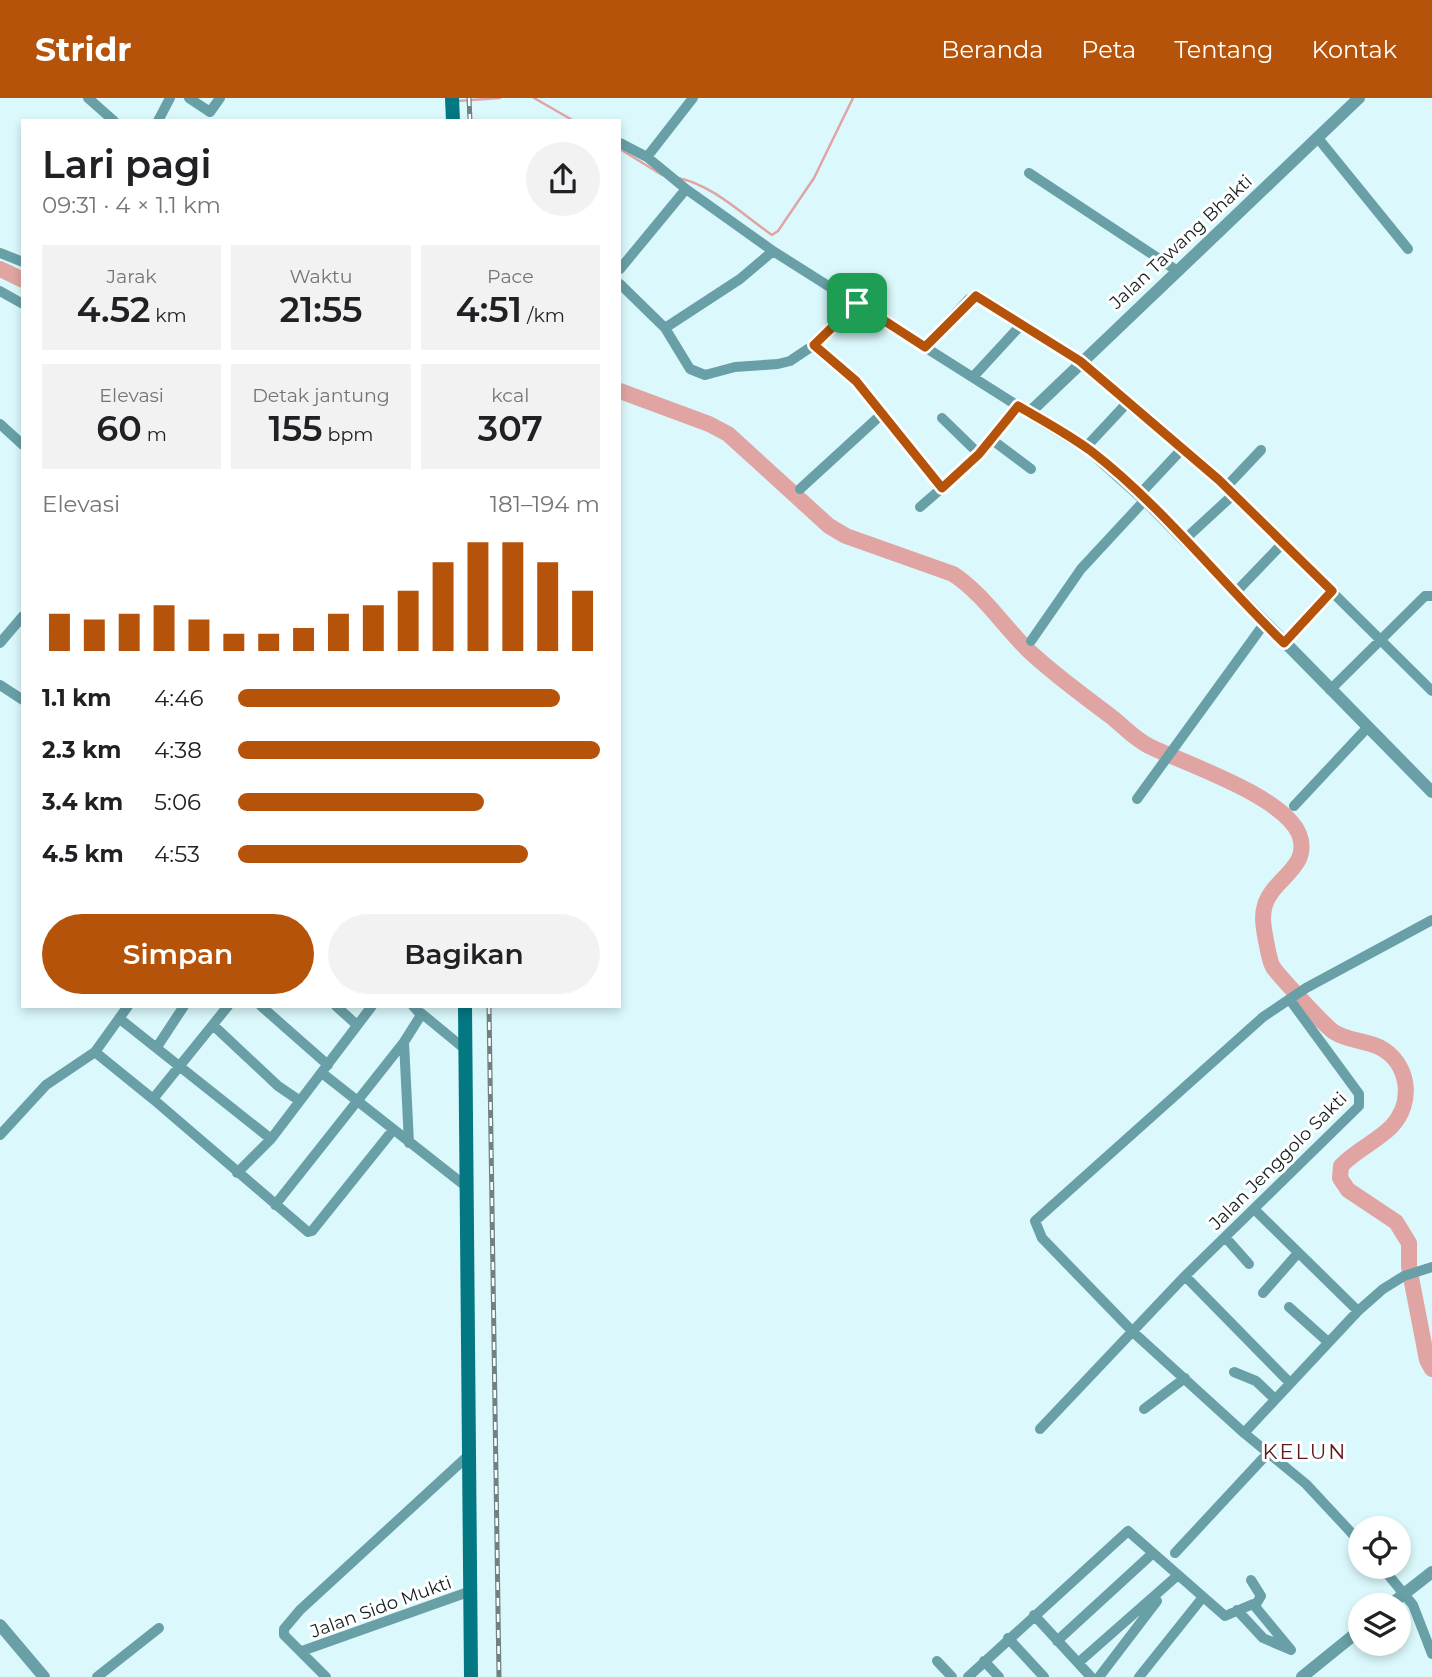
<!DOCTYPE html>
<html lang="id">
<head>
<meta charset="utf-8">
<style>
	body { margin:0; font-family:Montserrat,sans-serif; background:#f2f2f2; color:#202124; height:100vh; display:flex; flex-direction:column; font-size:26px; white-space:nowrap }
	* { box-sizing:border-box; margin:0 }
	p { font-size:23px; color:#757577 }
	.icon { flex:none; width:38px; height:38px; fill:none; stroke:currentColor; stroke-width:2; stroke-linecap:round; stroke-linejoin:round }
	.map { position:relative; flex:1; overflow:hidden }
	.sheet { position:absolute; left:21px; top:21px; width:600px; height:889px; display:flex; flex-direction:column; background:#fff; border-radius:0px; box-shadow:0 4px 10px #0003 }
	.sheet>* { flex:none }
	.controls { position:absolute; left:1348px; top:1418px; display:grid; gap:14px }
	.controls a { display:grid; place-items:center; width:63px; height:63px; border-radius:50%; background:#fff; box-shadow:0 4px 10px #0003; font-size:35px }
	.pin { position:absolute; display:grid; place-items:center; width:60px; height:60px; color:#fff; margin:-30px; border-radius:14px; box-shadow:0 4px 10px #0006 }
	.round { display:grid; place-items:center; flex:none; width:74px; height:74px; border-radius:37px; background:#f2f2f2 }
	.headline { display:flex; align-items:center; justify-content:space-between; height:119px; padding:0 21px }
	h1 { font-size:38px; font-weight:600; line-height:52px }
	.metrics { display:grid; grid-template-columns:repeat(3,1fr); gap:10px; height:119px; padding:7px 21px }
	.metrics div { display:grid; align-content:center; border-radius:0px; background:#f2f2f2; text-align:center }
	.metrics b { font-size:35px; font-weight:600 }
	.metrics small { font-size:19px; font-weight:400 }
	.metrics p { font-size:19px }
	.chart { height:196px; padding:14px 21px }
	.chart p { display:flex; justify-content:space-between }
	.chart svg { width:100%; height:126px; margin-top:7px; stroke:#b45309; stroke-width:6 }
	.cta { display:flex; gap:14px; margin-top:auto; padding:14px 21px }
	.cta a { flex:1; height:80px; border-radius:42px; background:#b45309; color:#fff; font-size:28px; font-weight:600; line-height:80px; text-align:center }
	.cta a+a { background:#f2f2f2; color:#202124 }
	ul { padding:0 21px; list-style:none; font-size:23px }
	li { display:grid; grid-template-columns:112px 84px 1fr; align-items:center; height:52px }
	li i { height:18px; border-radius:9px; background:#b45309 }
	header { display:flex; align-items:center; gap:42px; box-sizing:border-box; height:98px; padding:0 35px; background:#b45309; color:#fff }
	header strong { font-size:33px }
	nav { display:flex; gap:38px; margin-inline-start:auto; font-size:24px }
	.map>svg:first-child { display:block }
</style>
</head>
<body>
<header>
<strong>Stridr</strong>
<nav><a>Beranda</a><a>Peta</a><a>Tentang</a><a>Kontak</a></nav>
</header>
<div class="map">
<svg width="1432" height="1579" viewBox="0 0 1432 1579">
	<rect width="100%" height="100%" fill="#dbf9fc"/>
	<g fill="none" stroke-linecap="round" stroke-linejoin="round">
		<path stroke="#e0a5a2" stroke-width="2.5" d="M534 0 574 23
			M457 3 500 0
			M620 51 662 77
			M678 80C713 87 743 117 772 137L778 133 814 80 853 0"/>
		<path stroke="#e0a5a2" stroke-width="16" d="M0 171 23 182
			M620 293 709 326 728 336 829 428 846 438 953 476C982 495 1002 526 1027 551 1053 576 1084 598 1113 620 1125 630 1137 643 1151 649 1186 666 1283 698 1299 736 1312 769 1273 780 1265 807 1261 819 1264 831 1266 843 1268 851 1269 862 1273 869 1278 877 1326 929 1334 934 1348 943 1364 942 1379 949 1409 964 1415 1004 1391 1029 1376 1044 1356 1052 1341 1068L1340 1080 1348 1092 1396 1124 1409 1145V1169L1427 1262 1432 1271"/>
		<path stroke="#69a0a7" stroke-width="10" d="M88 0 114 23
			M189 0 210 14 220 0
			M158 23 170 0
			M1317 39 1408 151
			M620 45 647 59 686 91
			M647 59 693 0
			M1029 75 1176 172
			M0 155 23 164
			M620 171 686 91 773 153 1029 315
			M620 186 665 230 690 271 705 277 735 269 778 266 790 263 814 247 857 205
			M0 193 23 206
			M665 230 740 181 773 153
			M814 247 856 283 942 390 979 356 1018 308
			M925 249 969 201 978 197 1080 263 1183 350 1219 382 1432 593
			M973 279 1021 227
			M942 320 979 356
			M0 326 23 347
			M991 341 1031 371
			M1086 349 1128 304
			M1226 389 1261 352
			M800 391 883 315
			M1139 397 1183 350
			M920 409 942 390
			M1184 442 1234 396
			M1234 496 1283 445
			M1031 543 1081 471 1145 402
			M0 545 23 518
			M1284 545 1332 493
			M0 587 23 602
			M1330 592 1425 498H1432
			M1137 701 1264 526
			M1294 708 1367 630
			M228 908 153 1001 308 1134 312 1133 393 1032
			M261 908 328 967
			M336 908 357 927
			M421 915 466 952
			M120 921 271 1041
			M213 927 278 988 300 1003
			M404 944 409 1045
			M157 949 184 908
			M95 954 153 1001
			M322 975 468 1090
			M0 1037 46 987 95 954 128 908
			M237 1075 271 1041 372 908
			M275 1107 404 944 421 917 413 908
			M1254 1111 1358 1213
			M1225 1139 1249 1166
			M1185 1178 1290 1285
			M1263 1195 1298 1155
			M1289 1209 1328 1244
			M1234 1274 1256 1283 1275 1301
			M1144 1311 1185 1280
			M1040 1331 1185 1178 1359 1008V996L1290 902
			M1244 1335 1358 1213 1383 1191 1404 1178 1432 1169
			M1360 1444 1306 1386 1244 1335 1133 1234 1042 1140 1035 1123 1263 919 1306 890 1432 822
			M1175 1455 1268 1355
			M1381 1468 1413 1507 1432 1556
			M1251 1482 1261 1498 1255 1508
			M1237 1512 1263 1540 1291 1552
			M1034 1517 1091 1579
			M1008 1540 1044 1579
			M1057 1543 1153 1455
			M302 1553 471 1493
			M937 1563 952 1579
			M984 1563 999 1579
			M1078 1565 1178 1477
			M97 1579 159 1530
			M326 1579 284 1537V1531L300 1512 470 1356
			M968 1579 1128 1433 1225 1518 1253 1506 1291 1552
			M1099 1579 1157 1503
			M1139 1579 1203 1499"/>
		<path stroke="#69a0a7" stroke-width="12" d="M1359 0 1029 315 1088 351 1145 402 1432 694
			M1390 1507 1432 1474
			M0 1527 44 1579
			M1302 1579 1360 1532"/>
		<path stroke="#037882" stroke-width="14" d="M452 0 453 23
			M465 908 471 1579"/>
		<defs>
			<path id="rail" d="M469 0 470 23
				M489 908 499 1579"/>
		</defs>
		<use href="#rail" stroke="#6e8284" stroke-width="5"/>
		<use href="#rail" stroke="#fff" stroke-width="2.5" stroke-dasharray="8" stroke-linecap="butt"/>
	</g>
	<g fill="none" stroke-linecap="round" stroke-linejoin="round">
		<defs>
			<path id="route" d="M976 198 1080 263 1219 382 1332 493 1284 545C1219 482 1162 408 1091 353 1068 336 1042 322 1018 308L979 356 942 390 856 283 814 247 857 205 925 249Z"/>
		</defs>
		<use href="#route" stroke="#fff" stroke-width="14"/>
		<use href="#route" stroke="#b45309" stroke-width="9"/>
	</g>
	<g text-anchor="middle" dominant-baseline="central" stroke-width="6" stroke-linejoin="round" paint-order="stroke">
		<g font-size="18" fill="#141f21" stroke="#fff">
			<text transform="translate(1181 144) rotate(-43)">Jalan Tawang Bhakti</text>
			<text transform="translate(1278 1063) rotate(-45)">Jalan Jenggolo Sakti</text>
			<text transform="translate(381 1509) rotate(-20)">Jalan Sido Mukti</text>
		</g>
		<g font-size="21" letter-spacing="2" fill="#601b1e" stroke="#fff">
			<text x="1305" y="1353">KELUN</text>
		</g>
	</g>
</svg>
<div class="controls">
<a><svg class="icon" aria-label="locate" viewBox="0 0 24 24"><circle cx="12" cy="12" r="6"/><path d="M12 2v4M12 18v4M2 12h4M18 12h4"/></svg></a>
<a><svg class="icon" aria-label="layers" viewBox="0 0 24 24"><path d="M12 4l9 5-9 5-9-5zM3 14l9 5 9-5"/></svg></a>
</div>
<div class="pin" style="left:857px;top:205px;background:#1e9e55"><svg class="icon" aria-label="arrive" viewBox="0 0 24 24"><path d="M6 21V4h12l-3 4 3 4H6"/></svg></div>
<section class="sheet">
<div class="headline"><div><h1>Lari pagi</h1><p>09:31 · 4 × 1.1 km</p></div><a class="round"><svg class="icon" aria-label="share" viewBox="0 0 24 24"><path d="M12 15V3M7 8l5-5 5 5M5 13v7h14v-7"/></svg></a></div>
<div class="metrics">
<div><p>Jarak</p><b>4.52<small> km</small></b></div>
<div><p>Waktu</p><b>21:55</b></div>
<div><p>Pace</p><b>4:51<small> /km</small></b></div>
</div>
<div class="metrics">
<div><p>Elevasi</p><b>60<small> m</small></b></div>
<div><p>Detak jantung</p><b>155<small> bpm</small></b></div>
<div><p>kcal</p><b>307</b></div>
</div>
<div class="chart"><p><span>Elevasi</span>181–194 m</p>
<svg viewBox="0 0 160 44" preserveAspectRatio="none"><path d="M5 44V31M15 44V33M25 44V31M35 44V28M45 44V33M55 44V38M65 44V38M75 44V36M85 44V31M95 44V28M105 44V23M115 44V13M125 44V6M135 44V6M145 44V13M155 44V23"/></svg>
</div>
<ul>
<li><b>1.1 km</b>4:46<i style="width:89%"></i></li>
<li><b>2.3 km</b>4:38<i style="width:100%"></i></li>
<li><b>3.4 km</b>5:06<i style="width:68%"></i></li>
<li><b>4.5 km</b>4:53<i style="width:80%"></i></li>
</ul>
<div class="cta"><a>Simpan</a><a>Bagikan</a></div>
</section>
</div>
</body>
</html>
